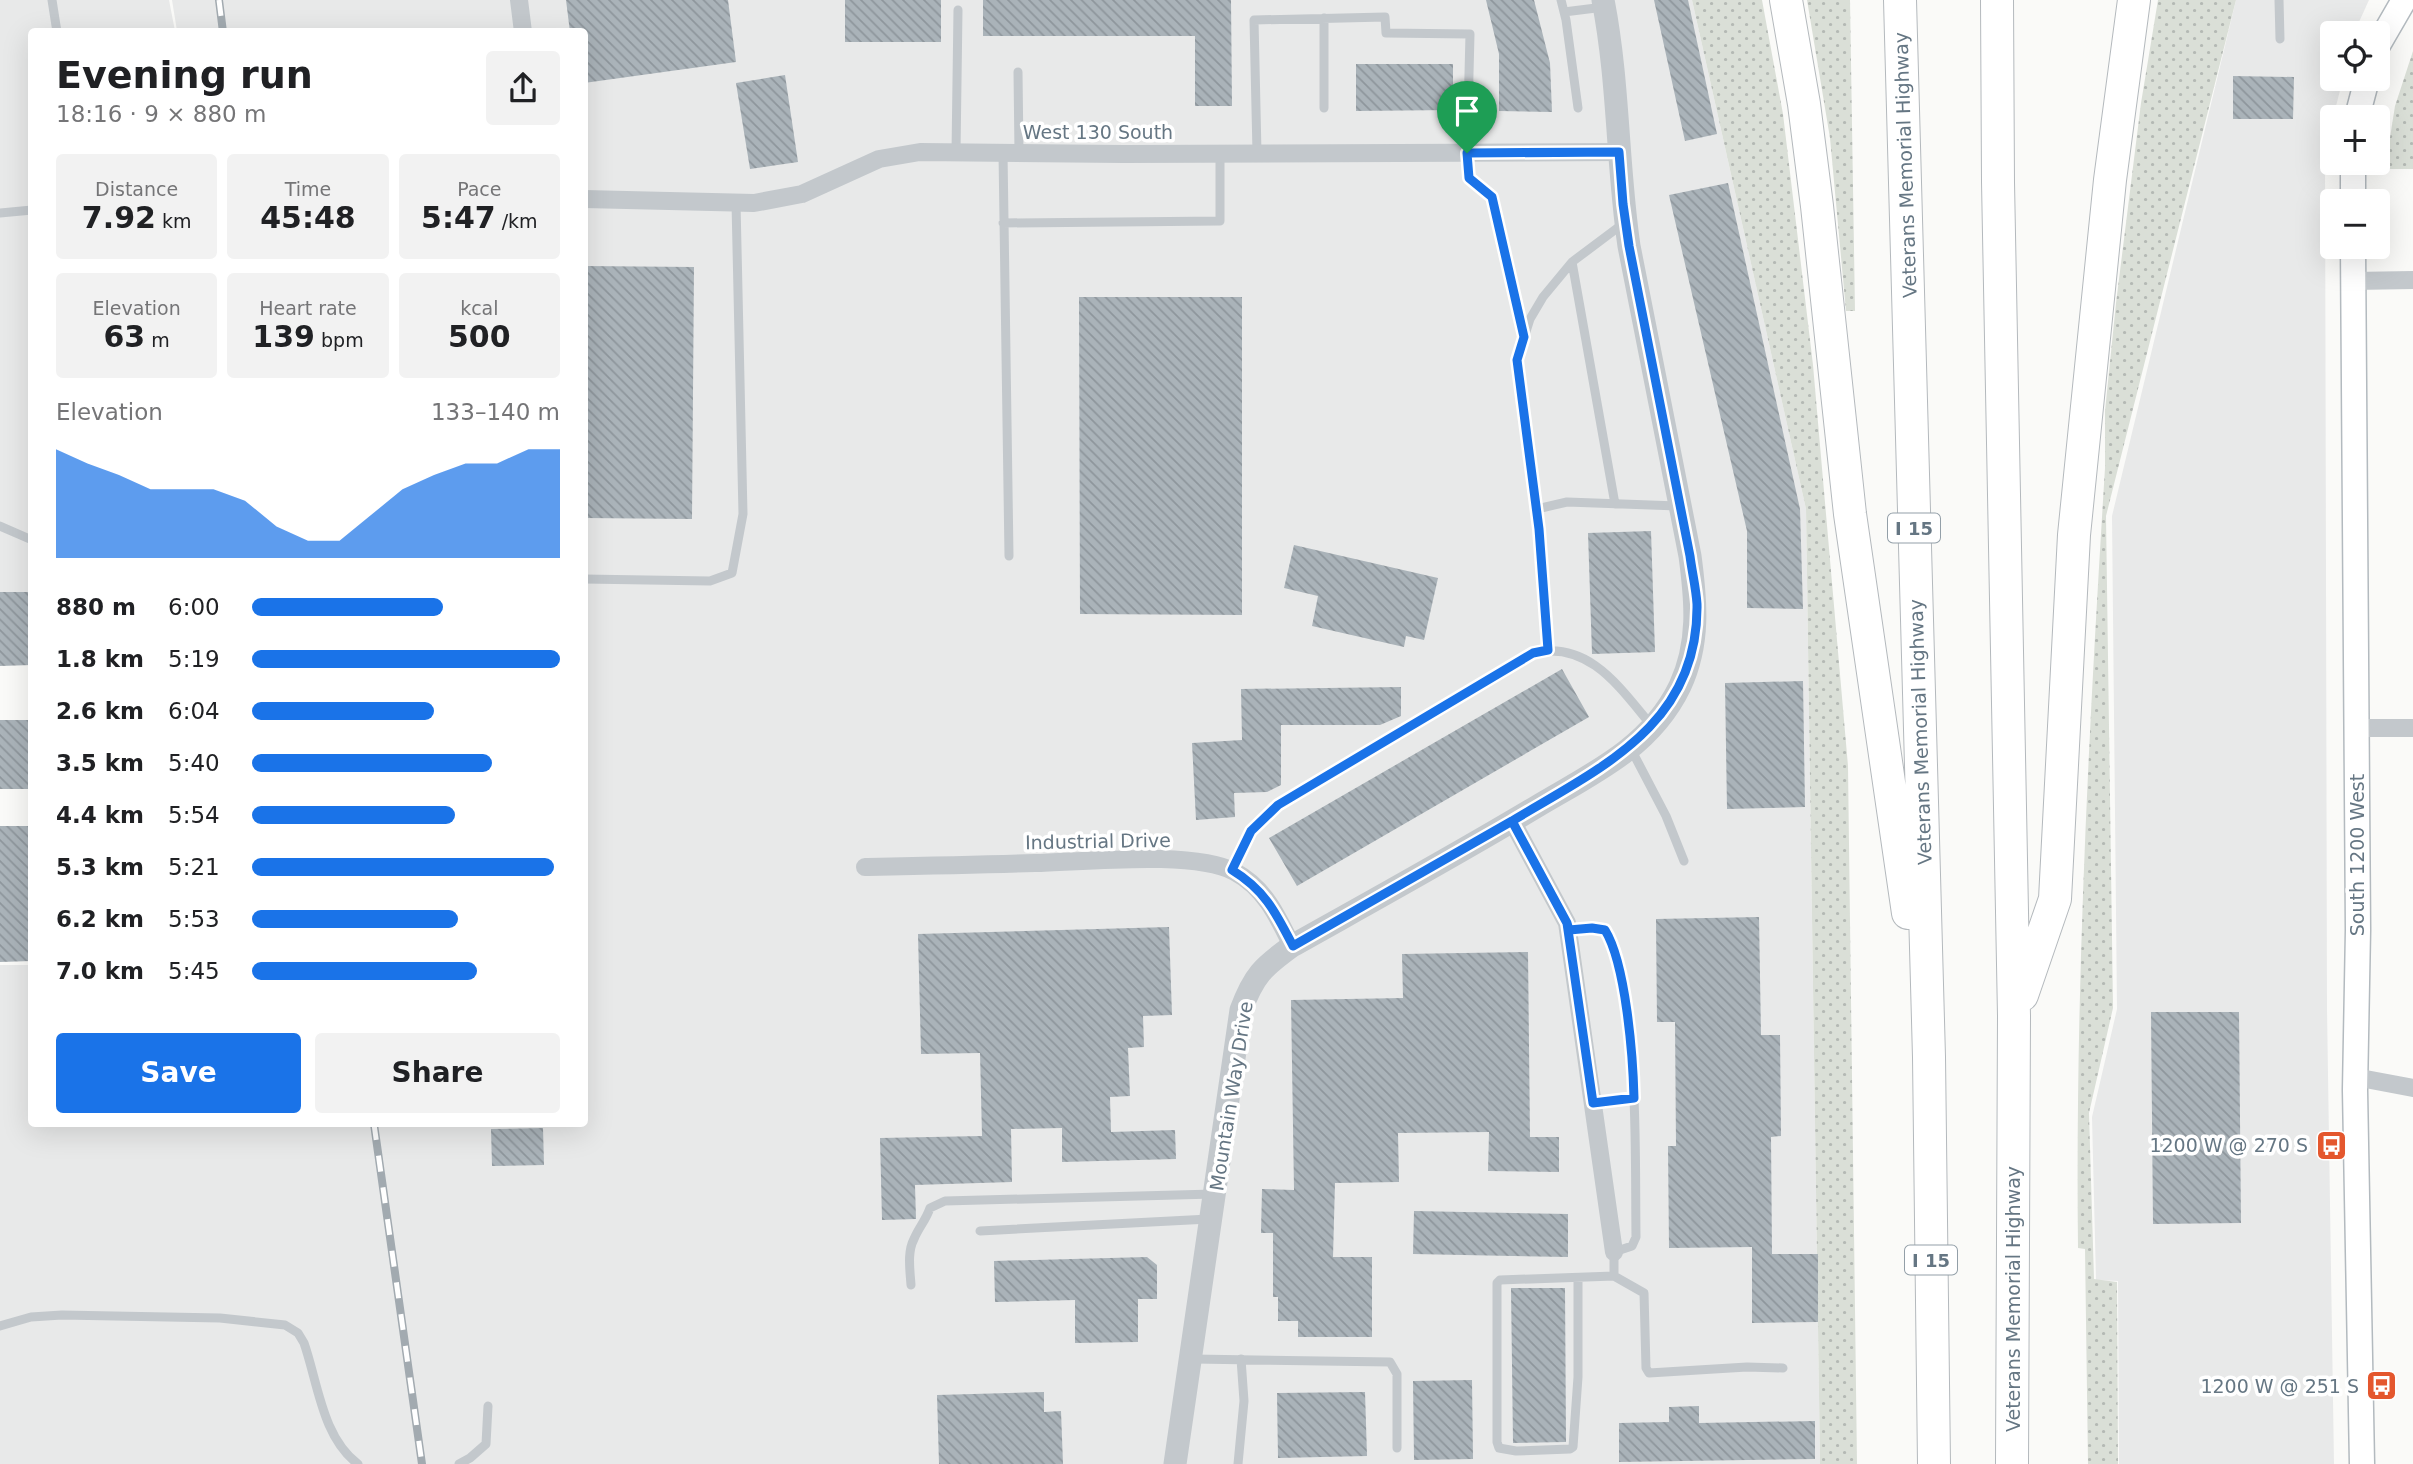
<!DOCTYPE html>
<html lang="en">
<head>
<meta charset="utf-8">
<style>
	body { margin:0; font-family:"DejaVu Sans",sans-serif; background:#f2f2f2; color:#202124; height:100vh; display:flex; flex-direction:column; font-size:26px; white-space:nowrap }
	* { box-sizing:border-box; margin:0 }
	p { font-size:23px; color:#757577 }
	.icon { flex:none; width:38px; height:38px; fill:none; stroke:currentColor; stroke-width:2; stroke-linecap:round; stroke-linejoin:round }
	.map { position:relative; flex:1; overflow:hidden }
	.sheet { position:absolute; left:28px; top:28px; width:560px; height:1099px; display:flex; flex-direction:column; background:#fff; border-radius:7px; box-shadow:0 7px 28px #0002 }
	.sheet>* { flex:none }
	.buttons { position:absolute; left:2320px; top:21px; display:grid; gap:14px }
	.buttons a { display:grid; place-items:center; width:70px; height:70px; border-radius:7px; background:#fff; box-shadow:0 7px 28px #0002; font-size:35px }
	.pin { position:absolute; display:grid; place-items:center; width:60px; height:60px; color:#fff; margin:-72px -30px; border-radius:50% 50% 50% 0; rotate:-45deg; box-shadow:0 0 7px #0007 }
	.pin .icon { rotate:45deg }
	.round { display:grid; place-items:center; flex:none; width:74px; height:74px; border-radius:7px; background:#f2f2f2 }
	.head { display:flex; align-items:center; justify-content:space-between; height:119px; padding:0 28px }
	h1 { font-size:38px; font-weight:700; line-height:52px }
	.figures { display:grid; grid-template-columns:repeat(3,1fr); gap:10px; height:119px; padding:7px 28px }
	.figures div { display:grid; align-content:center; border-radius:7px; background:#f2f2f2; text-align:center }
	.figures b { font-size:30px; font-weight:700 }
	.figures small { font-size:19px; font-weight:400 }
	.figures p { font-size:19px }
	.chart { height:196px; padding:14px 28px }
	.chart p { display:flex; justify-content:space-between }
	.chart svg { width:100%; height:126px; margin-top:7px; fill:#1a73e8; opacity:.7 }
	.action { display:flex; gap:14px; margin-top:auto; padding:14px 28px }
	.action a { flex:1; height:80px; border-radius:7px; background:#1a73e8; color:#fff; font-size:28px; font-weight:700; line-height:80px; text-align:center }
	.action a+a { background:#f2f2f2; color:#202124 }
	ul { padding:0 28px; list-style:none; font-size:23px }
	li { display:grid; grid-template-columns:112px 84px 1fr; align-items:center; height:52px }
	li i { height:18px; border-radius:9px; background:#1a73e8 }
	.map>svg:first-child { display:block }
</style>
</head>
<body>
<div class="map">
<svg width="2413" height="1464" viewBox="0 0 2413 1464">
	<defs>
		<pattern id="grass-dots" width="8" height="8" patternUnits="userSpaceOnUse" patternTransform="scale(1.75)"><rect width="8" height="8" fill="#dadfd7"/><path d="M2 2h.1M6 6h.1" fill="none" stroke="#b4b9b4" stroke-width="1.8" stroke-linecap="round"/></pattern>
		<pattern id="building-back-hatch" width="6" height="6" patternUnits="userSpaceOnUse" patternTransform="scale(1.75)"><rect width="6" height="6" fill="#aab3b9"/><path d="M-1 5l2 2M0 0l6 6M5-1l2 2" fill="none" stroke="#8e969c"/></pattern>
	</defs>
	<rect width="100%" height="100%" fill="#fafaf8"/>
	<path fill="#e8e9e9" d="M0 0H169L175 31 32 32 31 628H0Z
		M172 0H1692L1806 509 1820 1464H0V965H31L32 1124H584V32L177 31Z
		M2236 0H2369L2354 33H2333V79H2343L2325 148 2327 1009 2334 1464H2119L2118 1281 2096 1280 2092 1117 2117 1009 2112 516Z"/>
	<path fill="url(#grass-dots)" d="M1692 0H1762L1783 114 1813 365 1848 766 1857 1464H1820L1806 509Z
		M1807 0H1850L1855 311H1846L1830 138Z
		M2158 0H2236L2106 516 2113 1008 2089 1113 2094 1279 2117 1282 2118 1464H2088L2085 1249 2078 1248C2075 988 2089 727 2105 468V411L2116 303 2141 103Z
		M2413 51V169H2385L2395 106Z"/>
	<path fill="url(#building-back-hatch)" d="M566 0H728L736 62 584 83V32H570Z
		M845 0H941V42H845Z
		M983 0H1231L1232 106H1195V36H983Z
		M1486 0H1534L1550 63 1552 112 1499 111V54Z
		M1654 0H1688L1717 134 1685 141Z
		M1356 64H1453V110L1356 111Z
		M785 75 798 162 750 169 736 83Z
		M2233 76 2294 77 2293 119H2233Z
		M1728 183 1800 509 1803 609 1747 608V531L1669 195Z
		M584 266 694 267 692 519 584 518Z
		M1079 297H1242V615L1080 614Z
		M1651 531 1655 652 1592 654 1588 533Z
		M1294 545 1438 578 1424 640 1406 636 1404 647 1312 626 1318 596 1284 588Z
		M0 592H32V665L0 666Z
		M1562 669 1589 717 1297 886 1269 838Z
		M1803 681 1805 807 1727 809 1725 683Z
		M1401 687V716L1380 725H1281V785L1267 792 1234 793 1235 817 1196 820 1192 743 1242 740 1241 689Z
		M0 720H32V789H0Z
		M0 826H32V961L0 962Z
		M1759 917 1761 1035H1780L1781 1136 1771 1137 1772 1254H1818V1322L1752 1323V1247L1669 1248 1668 1146H1676L1675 1022H1657L1656 919Z
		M1169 927 1172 1015 1143 1016 1144 1047 1128 1048 1130 1096 1110 1097 1111 1132 1175 1130 1176 1159 1062 1162V1128L1011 1129 1012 1182 915 1185 916 1219 882 1220 880 1138 982 1136 980 1053 921 1054 918 934Z
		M1528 952 1530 1137H1559V1172L1488 1171 1489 1132 1398 1133 1399 1182 1335 1183 1333 1257H1372V1337H1298V1321H1278V1297H1273V1233H1261L1262 1189 1294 1190 1291 1000 1403 998 1402 954Z
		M2151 1012H2239L2241 1223 2153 1224Z
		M543 1128 544 1165 492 1166 491 1129Z
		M1414 1211 1568 1214V1257L1413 1254Z
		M1147 1257 1157 1265V1299H1138V1342L1075 1343V1300L995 1302 994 1261Z
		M1511 1288H1565L1566 1442 1513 1443Z
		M1472 1380 1473 1459 1414 1460 1413 1381Z
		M1044 1392V1412L1061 1411 1063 1464H939L937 1395Z
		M1365 1392 1367 1456 1278 1458 1277 1393Z
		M1699 1406V1423L1815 1421V1459L1619 1462V1423L1669 1422V1407Z"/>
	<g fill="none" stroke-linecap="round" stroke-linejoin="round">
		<defs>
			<path id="secondary" d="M2378 45 2404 0
				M2357 117 2367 79
				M2353 201V163
				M2353 247 2358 930 2355 1090 2362 1464"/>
			<path id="motorway" d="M1786 0 1804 104 1817 206 1850 514 1908 913
				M1900 0 1929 1057 1934 1464
				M1997 0 1998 182 2014 1016 2012 1464
				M2022 995 2055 899 2074 535 2110 180 2134 0"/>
		</defs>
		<use href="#secondary" stroke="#b3babf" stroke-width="27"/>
		<use href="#motorway" stroke="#b4b9bd" stroke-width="34"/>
		<path stroke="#c3c8cc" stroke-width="9" d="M52 0 57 32
			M1561 0 1566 20 1578 108
			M2279 0 2280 39
			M1564 12 1604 7
			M1018 72 1019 153
			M1324 108V18
			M956 152 958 10
			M1003 153 1009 556
			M1257 153 1254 20 1385 17 1386 33 1470 34 1467 153 1469 178 1492 197 1524 337
			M0 213 32 210
			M1003 223 1220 221V153
			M1572 262 1615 504
			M1537 509 1567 502 1678 506
			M0 526 32 540
			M584 579 710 581 732 573 743 514 736 203
			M1547 650 1539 529 1517 360 1530 319 1543 297 1572 262 1624 223
			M1631 749 1666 816 1684 861
			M1232 870 1251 831 1278 805 1533 653C1589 640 1620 688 1652 726
			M1568 931 1592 928 1605 930C1615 947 1617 966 1621 986 1638 1069 1635 1153 1636 1237L1632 1246 1614 1252V1276L1500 1280 1497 1283V1442L1499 1448 1516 1451 1570 1449 1573 1447 1578 1377V1278
			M1593 1103 1634 1098
			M980 1231 1209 1219
			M1614 1276 1644 1293 1646 1368 1649 1373 1747 1367 1783 1368
			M911 1285C910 1270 907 1252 914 1239 919 1227 926 1220 930 1208L945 1201 1214 1194
			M0 1326 31 1317 62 1315 220 1318 285 1325 298 1333 304 1343C318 1383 322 1437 358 1464
			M1193 1359 1390 1362 1397 1374V1448
			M459 1464 470 1458 486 1444 488 1406
			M1238 1464 1244 1401 1241 1359"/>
		<path stroke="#c3c8cc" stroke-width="18" d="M519 0 523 32
			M584 199 754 203 802 194 879 159 920 152 1124 154 1619 152
			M2353 281 2413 280
			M2357 728H2413
			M1512 821 1567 923 1614 1252
			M865 867C921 866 978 865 1035 863 1083 862 1195 850 1235 872 1265 888 1278 917 1292 946
			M2355 1077 2413 1088"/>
		<path stroke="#c3c8cc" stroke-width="23" d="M1175 1464 1241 1010C1254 975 1263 967 1292 946 1374 900 1456 855 1536 807 1566 789 1599 772 1626 751 1648 734 1668 711 1680 686 1700 643 1696 601 1690 556L1629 246C1617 164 1619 82 1603 0"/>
		<use href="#secondary" stroke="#fff" stroke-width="24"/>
		<use href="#motorway" stroke="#fff" stroke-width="32"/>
		<defs>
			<path id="rail" d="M219 0 223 32
				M374 1124 422 1464"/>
		</defs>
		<use href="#rail" stroke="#a2aab0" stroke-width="8"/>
		<use href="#rail" stroke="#fff" stroke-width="5" stroke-dasharray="16" stroke-linecap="butt"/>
	</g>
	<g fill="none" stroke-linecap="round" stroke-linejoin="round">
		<defs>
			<path id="route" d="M1467 153 1469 178 1492 197 1524 337 1517 360 1539 529 1548 650 1533 653 1278 805 1251 831 1232 870C1265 890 1276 913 1293 946L1512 821 1567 923 1569 930 1592 928 1605 930C1626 964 1633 1057 1634 1098L1593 1103 1567 923 1512 821C1600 768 1699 725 1697 604 1696 588 1692 572 1690 556L1629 246 1623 204 1619 152 1467 153"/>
		</defs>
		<use href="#route" stroke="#fff" stroke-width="14"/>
		<use href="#route" stroke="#1a73e8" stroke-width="9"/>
	</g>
	<defs>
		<symbol id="bus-square" viewBox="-11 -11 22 22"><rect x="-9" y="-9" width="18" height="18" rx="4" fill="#e4572e" stroke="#fff"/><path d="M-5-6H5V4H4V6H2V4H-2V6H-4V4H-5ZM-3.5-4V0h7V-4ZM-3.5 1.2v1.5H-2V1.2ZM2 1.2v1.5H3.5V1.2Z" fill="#fff"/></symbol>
	</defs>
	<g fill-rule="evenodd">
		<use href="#bus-square" x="2314" y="1128" width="35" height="35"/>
		<use href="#bus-square" x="2364" y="1368" width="35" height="35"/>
	</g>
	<g text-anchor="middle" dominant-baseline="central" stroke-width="7" stroke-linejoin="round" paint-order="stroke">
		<g fill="#fff" stroke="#939fa8" stroke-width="2">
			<rect x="1888" y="513.5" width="52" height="29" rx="5"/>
			<rect x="1905" y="1245.5" width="52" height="29" rx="5"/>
		</g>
		<g font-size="18" font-weight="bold" fill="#657683">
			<text x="1914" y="528">I 15</text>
			<text x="1931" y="1260">I 15</text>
		</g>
		<g font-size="19" fill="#657683" stroke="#fff">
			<text x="1098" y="132">West 130 South</text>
			<text transform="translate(1905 165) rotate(-92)">Veterans Memorial Highway</text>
			<text transform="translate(1920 732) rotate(-92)">Veterans Memorial Highway</text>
			<text transform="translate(1098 841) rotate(-1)">Industrial Drive</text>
			<text transform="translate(2357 855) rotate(-90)">South 1200 West</text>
			<text transform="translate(1231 1096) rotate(-81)">Mountain Way Drive</text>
			<text transform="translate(2013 1299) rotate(-90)">Veterans Memorial Highway</text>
		</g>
		<g font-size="19" fill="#657683" stroke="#fff" text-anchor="end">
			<text x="2308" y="1145">1200 W @ 270 S</text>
			<text x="2359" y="1386">1200 W @ 251 S</text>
		</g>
	</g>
</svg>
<div class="buttons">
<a><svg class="icon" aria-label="locate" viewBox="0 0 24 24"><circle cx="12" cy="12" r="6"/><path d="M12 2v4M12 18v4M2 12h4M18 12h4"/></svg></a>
<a>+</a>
<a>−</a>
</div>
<div class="pin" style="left:1467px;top:153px;background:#1e9e55"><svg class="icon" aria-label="arrive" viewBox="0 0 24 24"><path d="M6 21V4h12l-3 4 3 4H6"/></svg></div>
<section class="sheet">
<div class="head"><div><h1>Evening run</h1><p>18:16 · 9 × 880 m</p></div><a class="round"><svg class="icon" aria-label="share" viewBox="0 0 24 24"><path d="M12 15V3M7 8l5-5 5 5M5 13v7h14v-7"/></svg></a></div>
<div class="figures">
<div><p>Distance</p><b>7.92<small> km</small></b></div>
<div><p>Time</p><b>45:48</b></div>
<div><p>Pace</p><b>5:47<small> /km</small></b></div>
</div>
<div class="figures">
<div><p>Elevation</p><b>63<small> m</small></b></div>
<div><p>Heart rate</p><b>139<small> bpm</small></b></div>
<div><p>kcal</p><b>500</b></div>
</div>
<div class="chart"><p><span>Elevation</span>133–140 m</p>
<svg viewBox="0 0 160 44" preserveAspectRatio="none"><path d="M0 44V6L10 11L20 15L30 20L40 20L50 20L60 24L70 33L80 38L90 38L100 29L110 20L120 15L130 11L140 11L150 6L160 6V44z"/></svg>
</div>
<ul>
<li><b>880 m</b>6:00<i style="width:62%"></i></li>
<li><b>1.8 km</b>5:19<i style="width:100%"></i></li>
<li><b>2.6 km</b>6:04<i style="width:59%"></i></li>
<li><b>3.5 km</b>5:40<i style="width:78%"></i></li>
<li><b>4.4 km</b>5:54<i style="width:66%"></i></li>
<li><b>5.3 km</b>5:21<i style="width:98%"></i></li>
<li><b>6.2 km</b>5:53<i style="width:67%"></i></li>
<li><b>7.0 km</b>5:45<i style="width:73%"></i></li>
</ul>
<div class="action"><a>Save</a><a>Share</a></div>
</section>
</div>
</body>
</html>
